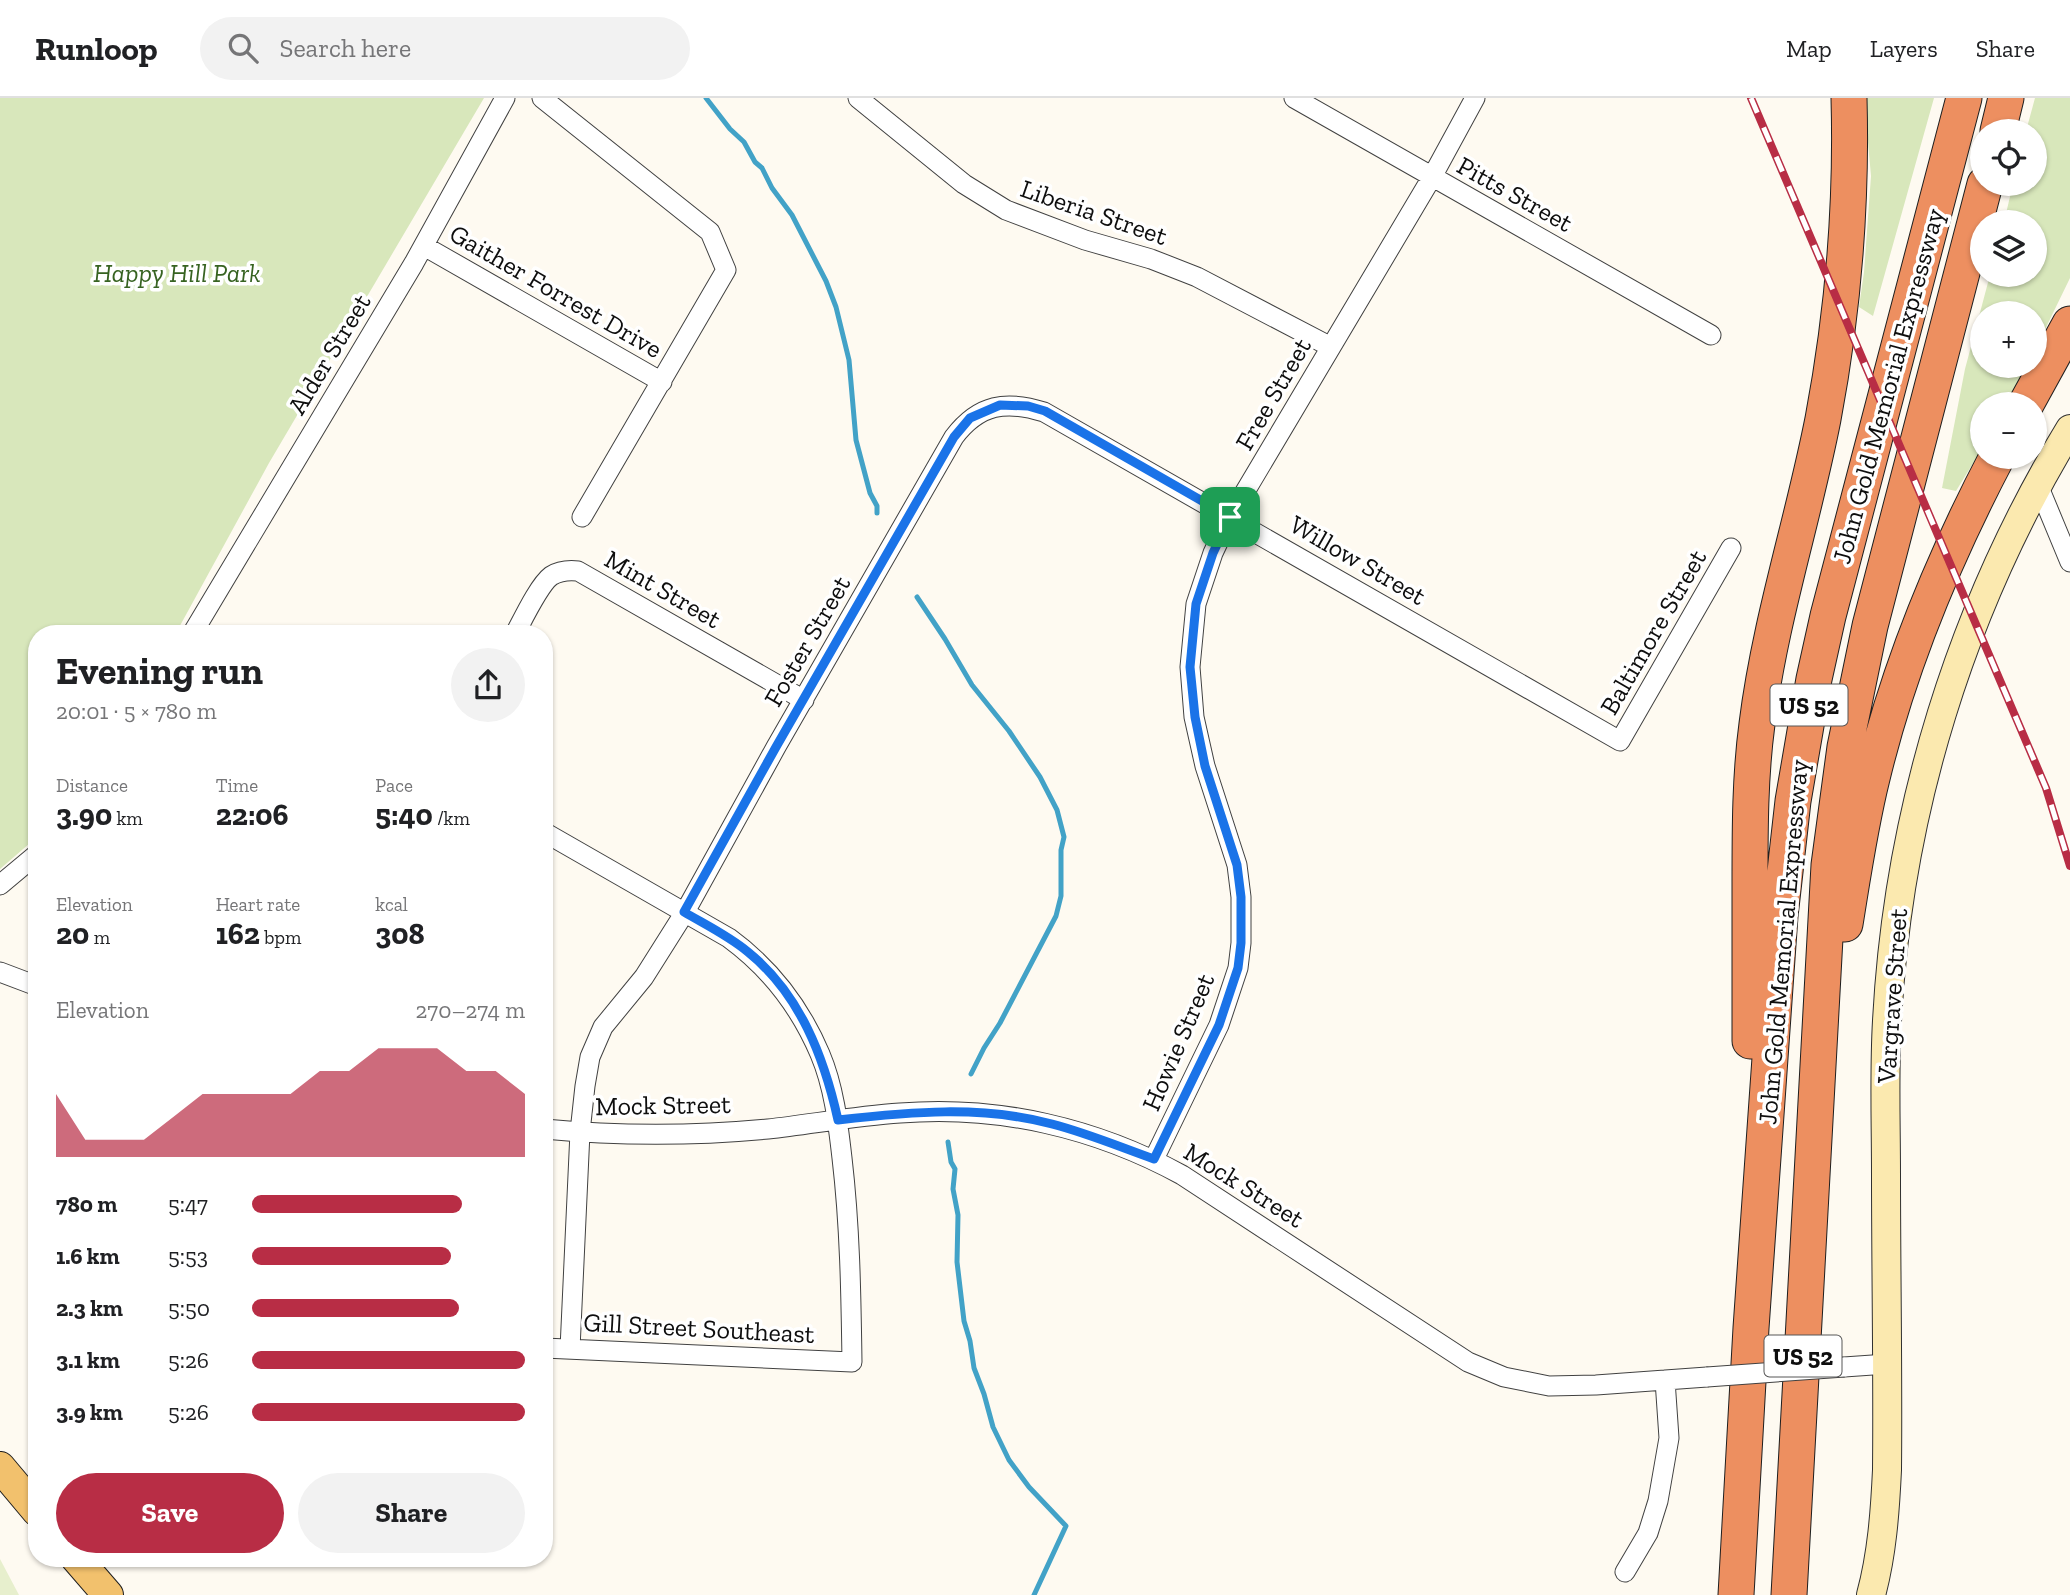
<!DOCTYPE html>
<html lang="en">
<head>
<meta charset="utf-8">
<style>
	body { margin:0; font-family:"Zilla Slab",serif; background:#f2f2f2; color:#202124; height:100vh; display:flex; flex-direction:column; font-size:26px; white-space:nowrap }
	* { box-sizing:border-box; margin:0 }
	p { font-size:23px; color:#757577 }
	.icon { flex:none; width:38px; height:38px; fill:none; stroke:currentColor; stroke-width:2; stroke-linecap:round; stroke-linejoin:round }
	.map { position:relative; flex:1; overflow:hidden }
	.details { position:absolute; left:28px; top:527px; width:525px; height:942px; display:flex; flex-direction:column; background:#fff; border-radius:28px; box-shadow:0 2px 5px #0004 }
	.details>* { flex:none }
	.fabs { position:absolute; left:1970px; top:21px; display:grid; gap:14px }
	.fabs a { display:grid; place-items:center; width:77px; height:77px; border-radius:50%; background:#fff; box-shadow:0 2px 5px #0004; font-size:35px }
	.pin { position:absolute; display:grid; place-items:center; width:60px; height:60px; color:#fff; margin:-30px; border-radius:14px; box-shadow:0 4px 10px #0006 }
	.round { display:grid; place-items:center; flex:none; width:74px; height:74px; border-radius:37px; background:#f2f2f2 }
	.overview { display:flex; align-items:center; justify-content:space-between; height:119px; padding:0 28px }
	h1 { font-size:38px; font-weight:700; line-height:52px }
	.figures { display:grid; grid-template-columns:repeat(3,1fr); gap:10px; height:119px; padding:7px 28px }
	.figures div { display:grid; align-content:center }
	.figures b { font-size:30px; font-weight:700 }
	.figures small { font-size:19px; font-weight:400 }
	.figures p { font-size:19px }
	.chart { height:196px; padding:14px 28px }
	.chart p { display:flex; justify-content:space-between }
	.chart svg { width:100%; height:126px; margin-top:7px; fill:#b82d45; opacity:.7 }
	.primary-button { display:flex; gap:14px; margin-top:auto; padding:14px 28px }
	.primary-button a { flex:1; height:80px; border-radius:42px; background:#b82d45; color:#fff; font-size:28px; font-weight:700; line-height:80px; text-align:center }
	.primary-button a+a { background:#f2f2f2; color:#202124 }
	ul { padding:0 28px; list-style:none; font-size:23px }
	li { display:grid; grid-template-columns:112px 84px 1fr; align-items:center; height:52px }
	li i { height:18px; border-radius:9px; background:#b82d45 }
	header { display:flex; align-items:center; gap:42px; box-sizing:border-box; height:98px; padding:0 35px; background:#fff; border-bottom:2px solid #e0e0e0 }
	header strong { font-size:33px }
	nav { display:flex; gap:38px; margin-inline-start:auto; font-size:24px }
	.search { width:490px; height:63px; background:#f2f2f2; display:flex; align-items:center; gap:18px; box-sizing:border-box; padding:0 24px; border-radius:38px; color:#757577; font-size:26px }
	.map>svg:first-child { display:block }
</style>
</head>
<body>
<header>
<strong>Runloop</strong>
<div class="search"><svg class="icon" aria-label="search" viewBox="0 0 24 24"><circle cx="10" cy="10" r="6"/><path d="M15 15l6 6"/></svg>Search here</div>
<nav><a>Map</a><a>Layers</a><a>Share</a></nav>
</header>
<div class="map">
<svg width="2070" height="1497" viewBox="0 0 2070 1497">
	<rect width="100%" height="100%" fill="#fefaf1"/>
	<path fill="#d8e7bb" d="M0 0H484L269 365 176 535 37 536V739L0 771Z
		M1864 0H1934L1873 218 1859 209 1864 174 1871 78Z
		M2035 0H2070V180L2035 252V215H1983V268H2028L2008 306H1983V349L1956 393 1942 390 1965 271 1990 177H2035V124H2004L2013 86H2035V33H2026Z"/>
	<path fill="#e7efcd" d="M0 1461 19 1497H0Z"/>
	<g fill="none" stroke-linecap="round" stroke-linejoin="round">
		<path stroke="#42a2c7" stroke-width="5" d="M706 0 730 31 744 44 755 64 762 70 772 90 792 117 826 183 836 209 849 262 856 342 870 395 877 408V415
			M917 499 945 541 972 587 1009 633 1040 679 1057 712 1064 739 1061 752V798L1056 818 1000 925 984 950 971 976
			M948 1044 951 1064 955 1071 953 1091 958 1117 957 1164 964 1223 970 1243 974 1270 984 1296 993 1329 1009 1362 1029 1389 1066 1428 1034 1497"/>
		<defs>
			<path id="street" d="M542 0 710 134 726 172 582 419
				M858 0 964 86 1006 112 1085 142 1151 161 1197 179 1331 249
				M1294 0 1711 237
				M424 148 662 284
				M2038 387 2070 464
				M192 536 414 165 505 0
				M515 536C523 521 539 487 551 478 559 473 569 472 578 473L804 602
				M544 734 729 840C770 870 800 909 820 956 834 989 838 1025 842 1060 850 1128 851 1196 852 1264L544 1250
				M0 787 37 756
				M0 874 37 888
				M544 1031C618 1038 694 1038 768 1031 812 1026 856 1018 900 1015 998 1007 1096 1030 1182 1077L1468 1264 1504 1279 1549 1288 1596 1287 1707 1279
				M1154 1061 1219 927 1238 870 1241 845V799L1237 767 1205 668 1194 619 1190 569 1196 506 1213 455 1230 419 1432 79 1475 0
				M570 1251 580 1034 585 988 590 959 603 929 644 879 685 814 776 649 954 339C979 306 1006 302 1044 314L1620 643 1731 450
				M1844 1269 1887 1266
				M1625 1474 1648 1435 1658 1403 1669 1340 1665 1282"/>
			<path id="secondary" d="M1871 1497C1882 1456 1885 1414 1887 1372 1888 1273 1886 1174 1886 1075 1886 1024 1884 974 1887 923 1898 714 1961 510 2070 331"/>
			<path id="primary" d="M0 1369 37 1413
				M76 1460 108 1497"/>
			<path id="highway" d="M1998 33 2006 0
				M2026 306 2070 226
				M1845 826C1853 777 1860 728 1872 680 1899 568 1944 460 1997 359
				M1750 943C1750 890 1750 837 1750 784 1750 731 1750 678 1757 626 1770 522 1803 423 1823 321 1843 215 1852 108 1849 0
				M1736 1497 1751 1230 1780 818 1793 703 1814 581 1828 518 1964 0
				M1789 1497 1829 767 1845 649 1870 528 1985 86"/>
		</defs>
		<use href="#street" stroke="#414141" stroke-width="21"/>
		<use href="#secondary" stroke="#303030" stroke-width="30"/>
		<use href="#primary" stroke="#1f1f1f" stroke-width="32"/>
		<use href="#highway" stroke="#1f1f1f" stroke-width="37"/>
		<use href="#street" stroke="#fff" stroke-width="19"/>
		<use href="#secondary" stroke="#fbe9af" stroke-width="28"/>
		<use href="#primary" stroke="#f2c16d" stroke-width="30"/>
		<use href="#highway" stroke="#ed8f60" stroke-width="35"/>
		<defs>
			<path id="rail" d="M1751 0 2046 690 2070 768"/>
		</defs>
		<use href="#rail" stroke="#b82d45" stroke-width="8"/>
		<use href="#rail" stroke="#fff" stroke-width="5" stroke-dasharray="16" stroke-linecap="butt"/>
		<defs>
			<path id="street-bridge" d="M1707 1279 1844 1269"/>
		</defs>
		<use href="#street-bridge" stroke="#414141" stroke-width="21" stroke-linecap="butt"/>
		<use href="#street-bridge" stroke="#fff" stroke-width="19"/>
	</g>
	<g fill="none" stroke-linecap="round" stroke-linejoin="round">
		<defs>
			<path id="route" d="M1000 307 1028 308 1045 313 1230 419 1213 455 1196 506 1190 569 1195 619 1205 668 1237 767 1241 799V845L1238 870 1219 927 1154 1061C1120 1049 1087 1035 1052 1026 981 1007 909 1014 838 1022 824 959 800 896 748 854 729 838 706 827 684 814L776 649 954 339 970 320Z"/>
		</defs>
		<use href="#route" stroke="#fff" stroke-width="14"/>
		<use href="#route" stroke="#1a73e8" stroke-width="9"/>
	</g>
	<g text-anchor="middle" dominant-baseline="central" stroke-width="7" stroke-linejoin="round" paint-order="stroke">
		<g fill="#fff" stroke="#565656" stroke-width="2">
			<rect x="1770.5" y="586.5" width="77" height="41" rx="5"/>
			<rect x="1764.5" y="1237.5" width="77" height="41" rx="5"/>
		</g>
		<g font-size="24" font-weight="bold" fill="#0e0e0e">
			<text x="1809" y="607">US 52</text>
			<text x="1803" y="1258">US 52</text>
		</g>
		<g font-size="26" fill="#0e0e0e" stroke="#fff">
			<text transform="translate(1515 96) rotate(29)">Pitts Street</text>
			<text transform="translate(1094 114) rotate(19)">Liberia Street</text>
			<text transform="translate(556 193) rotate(30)">Gaither Forrest Drive</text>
			<text transform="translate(329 256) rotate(-59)">Alder Street</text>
			<text transform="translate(1888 288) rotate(-75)">John Gold Memorial Expressway</text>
			<text transform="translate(1273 296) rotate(-60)">Free Street</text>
			<text transform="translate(1358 462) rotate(30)">Willow Street</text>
			<text transform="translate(663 491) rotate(30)">Mint Street</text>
			<text transform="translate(1653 534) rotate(-60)">Baltimore Street</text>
			<text transform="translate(807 543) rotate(-60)">Foster Street</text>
			<text transform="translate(1783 844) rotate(-85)">John Gold Memorial Expressway</text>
			<text transform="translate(1892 898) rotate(-86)">Vargrave Street</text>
			<text transform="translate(1178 944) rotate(-67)">Howie Street</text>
			<text transform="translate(663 1007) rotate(-1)">Mock Street</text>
			<text transform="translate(1244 1087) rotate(32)">Mock Street</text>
			<text transform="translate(699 1230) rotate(3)">Gill Street Southeast</text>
		</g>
		<g font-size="26" font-style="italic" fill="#376321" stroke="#fff">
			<text x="177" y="175">Happy Hill Park</text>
		</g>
	</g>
</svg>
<div class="fabs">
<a><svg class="icon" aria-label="locate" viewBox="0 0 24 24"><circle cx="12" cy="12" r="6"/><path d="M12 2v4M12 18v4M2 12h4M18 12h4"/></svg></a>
<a><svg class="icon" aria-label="layers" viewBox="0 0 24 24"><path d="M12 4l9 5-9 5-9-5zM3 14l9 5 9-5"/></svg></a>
<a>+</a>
<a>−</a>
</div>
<div class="pin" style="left:1230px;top:419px;background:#1e9e55"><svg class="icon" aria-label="arrive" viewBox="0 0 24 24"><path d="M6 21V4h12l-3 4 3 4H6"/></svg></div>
<section class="details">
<div class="overview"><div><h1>Evening run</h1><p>20:01 · 5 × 780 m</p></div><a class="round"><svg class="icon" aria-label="share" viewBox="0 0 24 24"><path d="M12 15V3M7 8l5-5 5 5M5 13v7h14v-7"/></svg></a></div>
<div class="figures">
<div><p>Distance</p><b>3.90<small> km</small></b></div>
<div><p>Time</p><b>22:06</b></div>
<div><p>Pace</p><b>5:40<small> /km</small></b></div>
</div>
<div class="figures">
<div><p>Elevation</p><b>20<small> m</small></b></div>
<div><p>Heart rate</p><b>162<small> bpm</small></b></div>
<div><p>kcal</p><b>308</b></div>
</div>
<div class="chart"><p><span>Elevation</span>270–274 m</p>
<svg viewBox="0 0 160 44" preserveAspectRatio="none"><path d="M0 44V22L10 38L20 38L30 38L40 30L50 22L60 22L70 22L80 22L90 14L100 14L110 6L120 6L130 6L140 14L150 14L160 22V44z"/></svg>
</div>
<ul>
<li><b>780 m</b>5:47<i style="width:77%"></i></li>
<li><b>1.6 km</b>5:53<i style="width:73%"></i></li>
<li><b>2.3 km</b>5:50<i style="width:76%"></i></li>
<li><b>3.1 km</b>5:26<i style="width:100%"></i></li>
<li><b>3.9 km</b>5:26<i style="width:100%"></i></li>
</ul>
<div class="primary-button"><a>Save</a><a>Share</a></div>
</section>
</div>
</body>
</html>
